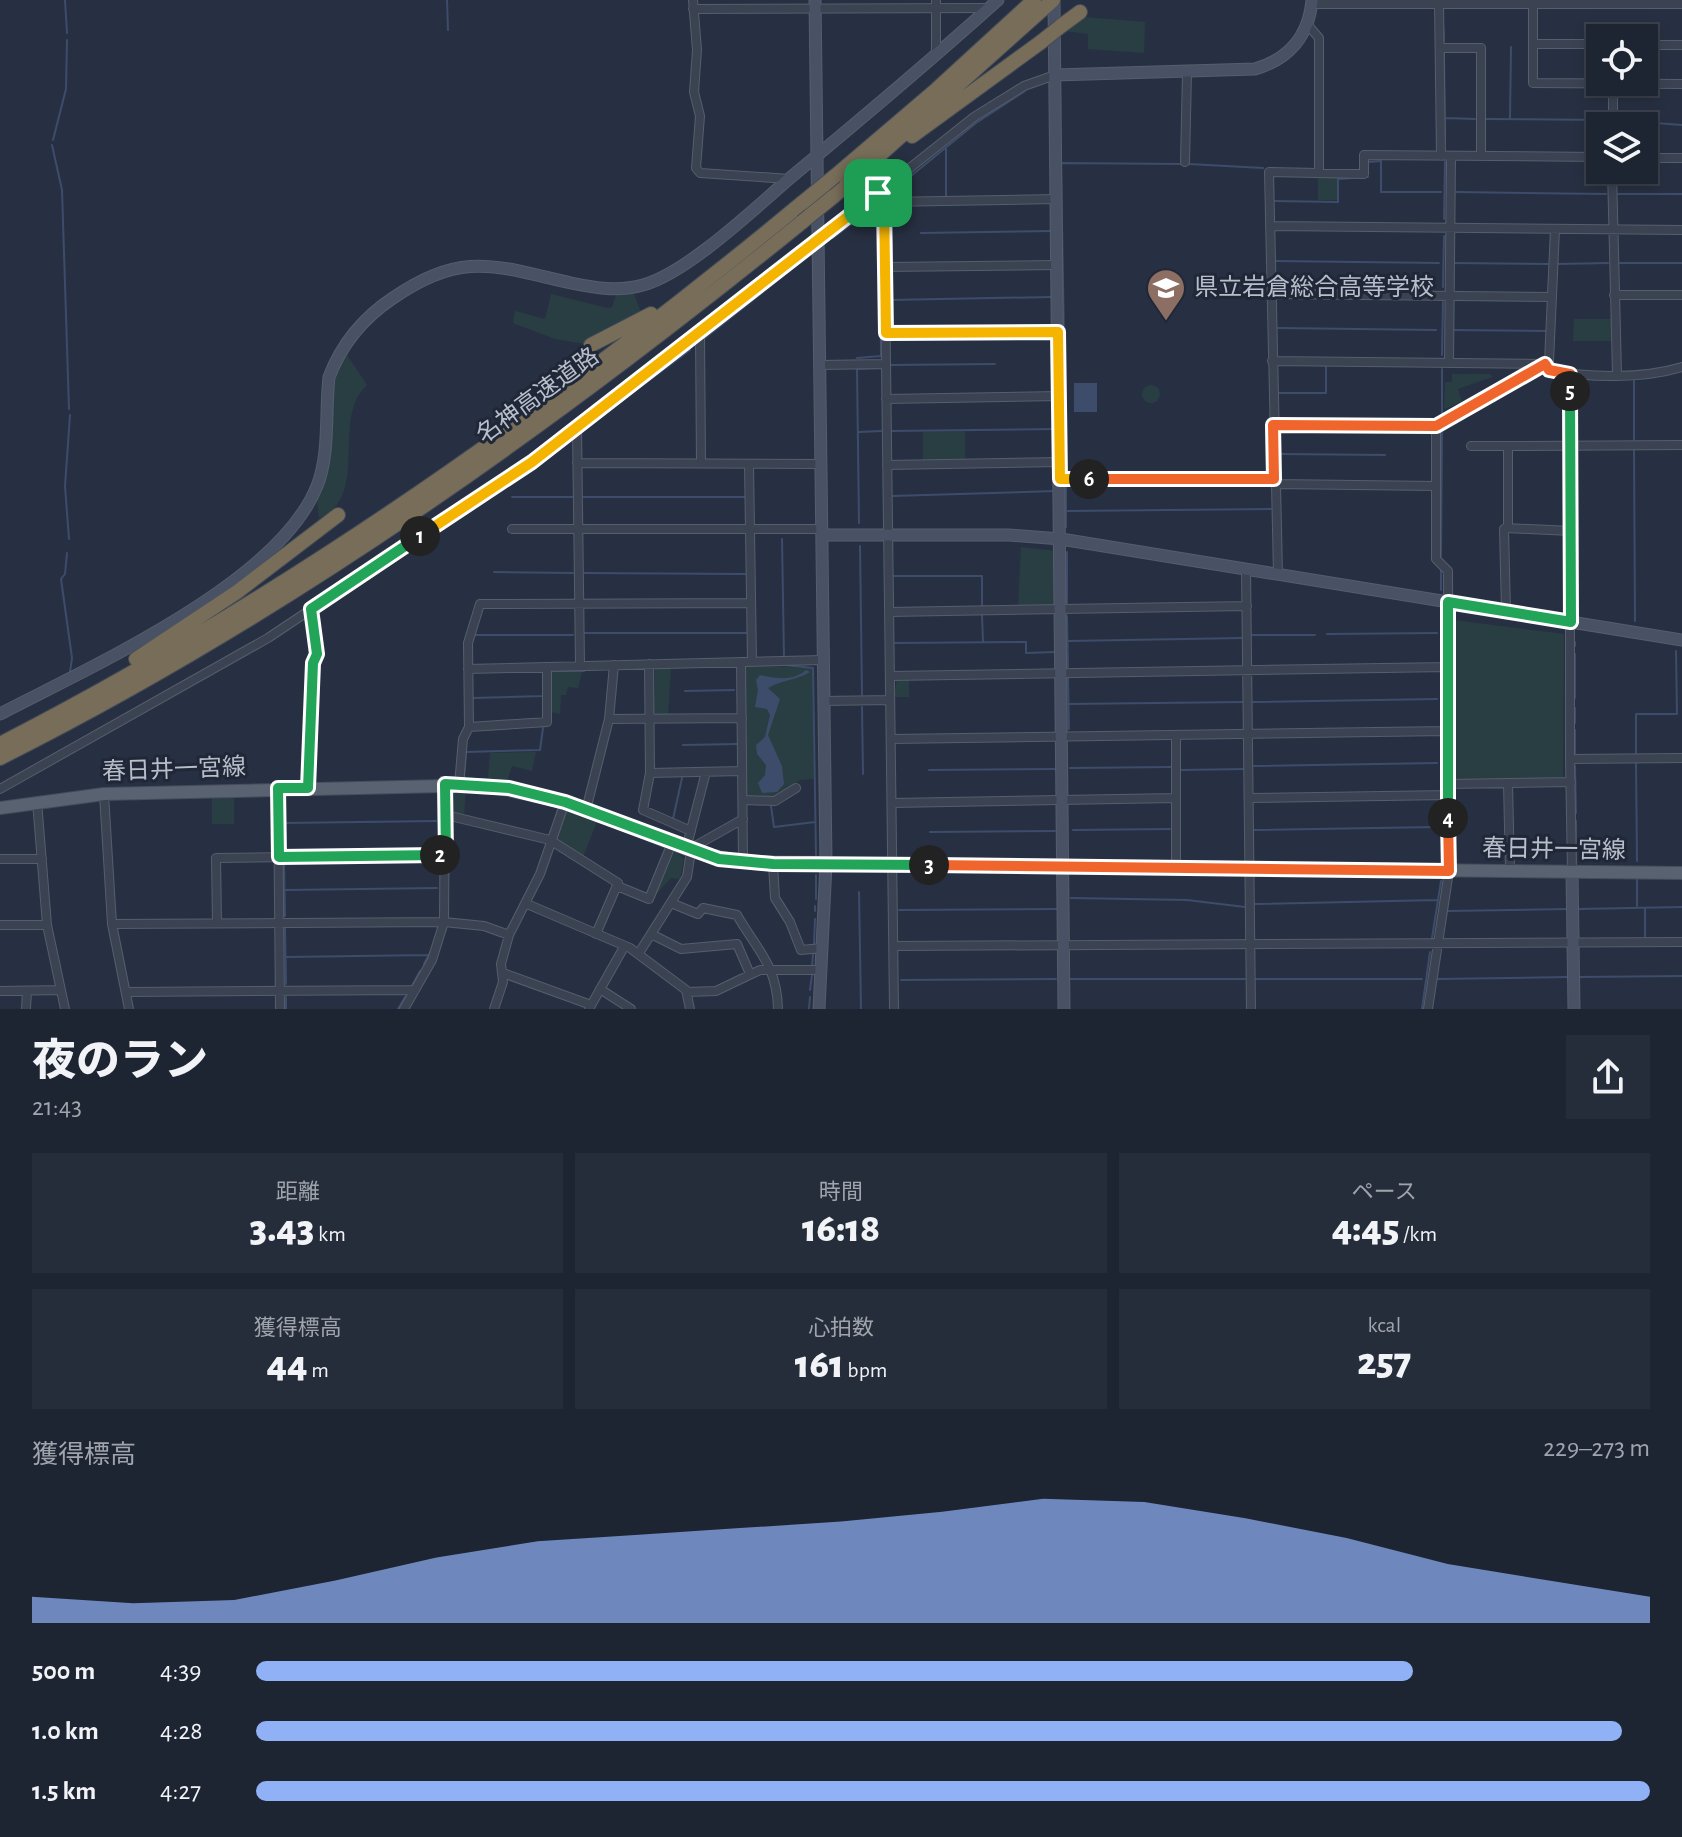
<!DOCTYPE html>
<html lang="ja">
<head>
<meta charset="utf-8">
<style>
	body { margin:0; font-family:"Alegreya Sans","Noto Sans JP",sans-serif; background:#252c3a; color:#f1f3f6; height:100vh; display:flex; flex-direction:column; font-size:30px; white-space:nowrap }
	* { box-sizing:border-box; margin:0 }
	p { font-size:26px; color:#a0a4ac }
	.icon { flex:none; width:44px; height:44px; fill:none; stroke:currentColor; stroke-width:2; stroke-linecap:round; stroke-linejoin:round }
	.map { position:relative; height:1009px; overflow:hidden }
	.details { display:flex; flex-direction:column; background:#1d2432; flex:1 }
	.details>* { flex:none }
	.tools { position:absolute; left:1586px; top:24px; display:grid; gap:16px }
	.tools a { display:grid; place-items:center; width:72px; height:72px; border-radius:0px; background:#1d2432; box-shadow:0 4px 12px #0003,0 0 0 2px #3b414d; font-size:40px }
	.pin { position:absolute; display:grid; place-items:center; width:68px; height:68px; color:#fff; margin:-34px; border-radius:16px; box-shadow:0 4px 12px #0006 }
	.km { position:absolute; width:40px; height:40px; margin:-20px; border-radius:50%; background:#222; color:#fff; font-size:22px; line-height:40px; text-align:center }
	.round { display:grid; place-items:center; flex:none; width:84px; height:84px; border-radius:0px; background:#252c3a }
	.headline { display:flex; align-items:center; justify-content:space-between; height:136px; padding:0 32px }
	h1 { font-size:44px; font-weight:800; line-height:60px }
	.stats { display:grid; grid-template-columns:repeat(3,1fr); gap:12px; height:136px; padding:8px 32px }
	.stats div { display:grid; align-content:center; border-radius:0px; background:#252c3a; text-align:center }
	.stats b { font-size:40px; font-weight:800 }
	.stats small { font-size:22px; font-weight:400 }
	.stats p { font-size:22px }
	.chart { height:224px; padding:16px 32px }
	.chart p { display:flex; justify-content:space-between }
	.chart svg { width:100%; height:144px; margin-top:8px; fill:#91b1f7; opacity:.7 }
	ul { padding:0 32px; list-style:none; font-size:26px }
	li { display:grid; grid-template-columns:128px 96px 1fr; align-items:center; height:60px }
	li i { height:20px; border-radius:10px; background:#91b1f7 }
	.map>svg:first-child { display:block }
</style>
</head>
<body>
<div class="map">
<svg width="1682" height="1009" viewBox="0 0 1682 1009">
	<rect width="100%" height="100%" fill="#273042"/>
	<path fill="#293e43" d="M1083 17 1145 22 1144 53 1088 49V34L1065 31Z
		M1318 177 1337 178V200H1318Z
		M631 287 644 319 591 345 555 339 513 323 515 311 545 319 551 294 607 308 612 307 618 289Z
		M1574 319H1611L1612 341H1573Z
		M345 352 367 385C330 418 371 497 319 518L317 503 322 488 332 384Z
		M1452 374H1491L1492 377 1458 389 1462 402 1444 409 1445 382H1452Z
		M1142 394a9 9 0 1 1 18 0a9 9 0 1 1-18 0Z
		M965 431V460L923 461V432Z
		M1021 547 1056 551 1054 607H1018Z
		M1454 620 1564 634 1563 780H1452Z
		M746 665 812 668 814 779 800 780 772 799 745 798Z
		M655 667H671L668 716 654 713Z
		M551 672H582L578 688 568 687 566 695H561L560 714 551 712Z
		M897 679H909V697H894Z
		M536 752 532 771 512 766 507 782 488 779 490 753Z
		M466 788 464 815 453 813 450 789Z
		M212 794H234V824H212Z
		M565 807 598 819 583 857 555 841Z
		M675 851 684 859 680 879 671 878 654 897Z"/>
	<path fill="#3d4c6a" d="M1074 383H1097V412H1074Z
		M806 670 810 672C797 680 782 680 768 688L780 699 768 735 782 766 784 784 777 792 762 793 758 783 765 775 766 765 757 754 756 745 765 737 770 715 767 709 755 707 758 690 756 680 760 675C776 678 792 682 806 670Z"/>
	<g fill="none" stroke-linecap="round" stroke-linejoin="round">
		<path stroke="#3d4c6a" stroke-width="2" d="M65 0 67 33
			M447 0 448 30
			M1443 21 1444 41
			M1444 54 1445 141
			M1445 118 1475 119
			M1510 118 1511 47
			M1485 119 1608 120
			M1616 120 1682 125
			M53 140 66 89 67 40
			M52 145 62 190 69 409
			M946 149V196
			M1368 162 1381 161V192H1441
			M1189 164 1263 168
			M1456 192 1606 194
			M890 193 976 123 1025 91
			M1615 194H1682
			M1274 201 1338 202V179L1368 177
			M1444 219 1445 162
			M921 233 1050 231
			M833 238 877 204 880 233
			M1275 261 1439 263
			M1453 263 1548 264
			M1619 263H1682
			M1558 264 1608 263
			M1443 287 1444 236
			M889 300 1051 297
			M1278 328 1436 330
			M1452 330 1546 331
			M705 338 802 261
			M1064 341 1061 163 1182 164
			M1442 355 1443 302
			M857 358 881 356 880 248
			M890 365 995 364
			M1064 378 1066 475
			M1634 378V440
			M1278 393H1326V366
			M1442 418V369
			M891 431 1054 429
			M859 432 881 431
			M581 446V431L690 350
			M1634 449 1635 621
			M1280 454 1385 455
			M1066 487V527
			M892 496 1055 491
			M512 497H573
			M582 497H745
			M1574 509V527
			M1066 511 1271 509
			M859 523 857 369 879 368
			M447 525 522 474
			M1574 534 1575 608
			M69 539 65 486 70 415
			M782 539 784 658
			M860 546 862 695
			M1067 552V603
			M67 553 65 574 61 579 72 658 70 672
			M1441 556 1442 428
			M1441 569V590
			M494 572 573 573
			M584 573 746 574
			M893 576H982V606
			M982 615 983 642
			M1067 616 1068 667
			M584 633H746
			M1327 634 1437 633
			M474 635H573
			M1251 635H1315
			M1068 641 1242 638
			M1575 642V646
			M895 643 1026 642V653L1055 652
			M1575 654V698
			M1441 662V613
			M785 665 813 668 816 855
			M552 671H584
			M543 672V695
			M1068 678 1069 729
			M685 691 734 690
			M473 698 543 696
			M1253 702 1437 699
			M1068 704 1243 702
			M862 707 863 774
			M1575 708V723
			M1441 725V674
			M1575 730V753
			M683 745 737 744
			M1636 756V714H1677L1676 651
			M1636 763 1637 861
			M1254 766 1437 763
			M1575 766 1576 813
			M1070 768 1171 767
			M929 770 1056 769
			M1181 770 1245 769
			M441 777H455
			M464 777 466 752 540 750 543 728
			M1441 789V737
			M284 798V851
			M1441 800 1442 864
			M771 806 774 827 815 822
			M673 819 682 778
			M1576 821V866
			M284 823 436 821
			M1073 830 1170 829
			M1254 830 1436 827
			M930 832 1055 831
			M284 862 285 916
			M1637 879V906
			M285 890 437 888
			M859 892 861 1009
			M1071 898 1187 900 1245 907
			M816 899V875
			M1255 904 1438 900
			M1645 908V937
			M1579 909 1682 907
			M899 910 1058 909
			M815 911V906
			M1448 911 1567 909
			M285 928 286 984
			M1432 938 1441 881
			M814 944 815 919
			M286 957 429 955
			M424 964 431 951
			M812 966 813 954
			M1579 977 1682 976
			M1070 979H1247
			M1255 979H1422
			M1438 979 1567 977
			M901 980 1056 979
			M412 986 420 971
			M810 990 812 975
			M286 997V1009
			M398 1009 405 997
			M809 1009 810 997
			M1422 1009 1430 952"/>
		<defs>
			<path id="street" d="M693 0 697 50 694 92 700 116 696 168 700 173 790 179
				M1439 2 1441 156
				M1533 3V83L1682 84
				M1312 4H1682
				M693 9 988 8
				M1307 24 1319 38V173
				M1533 44H1600
				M1644 45H1682
				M1440 48H1481V156
				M936 55V0
				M1613 126V84
				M1644 158H1682
				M1185 162 1187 73
				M1612 170 1617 374
				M878 193 884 202 894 1009
				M884 202 1057 199
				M1270 226 1682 230
				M885 267 1058 265
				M1271 294 1552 297
				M1614 295H1682
				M886 333 1058 332
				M700 335 701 463
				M1272 361 1545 364 1549 370C1589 378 1642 379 1682 367
				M1449 363 1451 156
				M820 365 886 364
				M1570 374V759
				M886 399 1059 396
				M1273 425 1436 426 1549 362 1555 229
				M577 427 580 666
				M1471 446H1508
				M577 463 821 464
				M749 464 752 662
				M887 465 1060 462
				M1060 479H1274
				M1275 484 1436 486
				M1506 528 1571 531
				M512 529H822
				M1246 569 1251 1009
				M1278 574 1269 172 1364 174V155L1600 157
				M1506 611 1504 529 1508 526V446L1682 445
				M889 612 1247 606
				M741 662 743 862
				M649 664 650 773 643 810 691 831
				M468 669 823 660
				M890 676 1448 667
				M824 701 890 700
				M609 719 614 665
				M469 727 468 643 480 604 751 603
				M1176 735V867
				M891 739 1448 731
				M650 773 742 771
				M1508 783 1510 871
				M1448 784 1571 782
				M459 785 463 739 469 727 547 722V667
				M278 788 280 1009
				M308 788 313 663 317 654 311 609
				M0 789 268 638 532 462 700 335 974 117 1024 86 1055 75
				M104 794 112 924 129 1009
				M1249 798 1448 795
				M743 800 775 801 796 788
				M37 801 47 925 65 1009
				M892 803 1176 798
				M586 810 609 719 742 718
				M446 815 550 840 618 883 596 934
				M686 849 706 772
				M688 850 743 819
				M0 859H42
				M773 864 775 898 790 922 801 950 823 948
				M1572 872 1570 759 1682 758
				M617 886 649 899 672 843
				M671 903 698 914 703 908 737 915C757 950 777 965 778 1009
				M527 904 630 948 686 990 690 1009
				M217 923 216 858 446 855
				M112 924 444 922 484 926 509 935
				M0 925H47
				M651 934 681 949 737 944 750 974
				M894 946 1682 942
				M639 953 687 877 691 851
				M503 973 591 1005
				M600 989 631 1009
				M0 991 61 990
				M126 992 415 990
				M687 992 716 991 760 970H822
				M26 1009 27 991
				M404 1009 432 960 444 922 445 784
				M494 1009 503 982 501 964 509 935 540 874 565 802
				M589 1009 624 947
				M1428 1009 1449 871 1448 571 1436 559V426"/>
			<path id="secondary" d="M815 0 826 864 819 1009
				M1054 0 1064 1009
				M1055 75 1255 69C1289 59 1309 36 1312 0
				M822 535H1009L1061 539 1682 640
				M0 714C90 667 279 583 317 486 330 454 325 411 329 377 342 343 363 318 393 298 462 250 495 266 571 283 595 288 619 292 643 285 687 273 754 209 790 178 860 120 930 61 998 0
				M1572 872 1574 1009"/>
			<path id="primary" d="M0 808 104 794 484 785 565 802 691 851 743 862 1682 873"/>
			<path id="highway" d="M1061 26 1080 12
				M912 136 1041 42
				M835 176 937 89 1034 0
				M834 196 1053 0
				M591 345 651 314
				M136 659 237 592 338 515
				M0 744C287 597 554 408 802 203
				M0 758C287 614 553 424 802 222"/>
		</defs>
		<use href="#street" stroke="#565e6c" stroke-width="10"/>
		<use href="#secondary" stroke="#565e6c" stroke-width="13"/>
		<use href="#primary" stroke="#454c5b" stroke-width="14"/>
		<use href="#highway" stroke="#434b59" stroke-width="16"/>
		<use href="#street" stroke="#3b4352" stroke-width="8"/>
		<use href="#secondary" stroke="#495164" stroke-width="11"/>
		<use href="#primary" stroke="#596271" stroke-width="12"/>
		<use href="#highway" stroke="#776d58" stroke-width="14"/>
		<defs>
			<path id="highway-bridge" d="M1041 42 1061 26
				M802 203 835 176
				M802 222 834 196"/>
		</defs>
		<use href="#highway-bridge" stroke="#434b59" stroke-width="16" stroke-linecap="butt"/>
		<use href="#highway-bridge" stroke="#776d58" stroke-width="14"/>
	</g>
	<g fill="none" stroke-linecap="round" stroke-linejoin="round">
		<defs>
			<path id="split-1" d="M420 536 532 462 878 193"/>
			<path id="split-2" d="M420 536 311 609 317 654 313 663 308 788H278L279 857 440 855"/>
			<path id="split-3" d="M440 855H446L445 784 509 788 565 802 719 859 773 864 929 865"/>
			<path id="split-4" d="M929 865 1449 871 1448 818"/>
			<path id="split-5" d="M1448 818V602L1571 622 1570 391"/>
			<path id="split-6" d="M1089 479H1274L1273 425 1436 426 1545 364 1549 370 1570 374V391"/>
			<path id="split-7" d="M878 193 884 202 886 333 1058 332 1060 479H1089"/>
		</defs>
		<use href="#split-1" stroke="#fff" stroke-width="16"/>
		<use href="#split-2" stroke="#fff" stroke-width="16"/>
		<use href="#split-3" stroke="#fff" stroke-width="16"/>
		<use href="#split-4" stroke="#fff" stroke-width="16"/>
		<use href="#split-5" stroke="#fff" stroke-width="16"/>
		<use href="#split-6" stroke="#fff" stroke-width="16"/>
		<use href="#split-7" stroke="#fff" stroke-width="16"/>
		<use href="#split-1" stroke="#f5b400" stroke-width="10"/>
		<use href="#split-2" stroke="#22a559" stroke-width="10"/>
		<use href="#split-3" stroke="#22a559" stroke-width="10"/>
		<use href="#split-4" stroke="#f0652b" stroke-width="10"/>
		<use href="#split-5" stroke="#22a559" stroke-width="10"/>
		<use href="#split-6" stroke="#f0652b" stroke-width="10"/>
		<use href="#split-7" stroke="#f5b400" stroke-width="10"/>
	</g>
	<defs>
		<symbol id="school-pin" viewBox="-11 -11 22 30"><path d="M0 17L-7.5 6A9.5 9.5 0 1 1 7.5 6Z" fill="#8d6e63" stroke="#202837"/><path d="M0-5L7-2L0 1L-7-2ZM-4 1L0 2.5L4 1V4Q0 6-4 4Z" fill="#fff"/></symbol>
	</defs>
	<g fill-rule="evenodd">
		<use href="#school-pin" x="1144" y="266" width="44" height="60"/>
	</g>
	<g text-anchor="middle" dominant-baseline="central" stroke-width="6" stroke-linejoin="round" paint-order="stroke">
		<g font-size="24" fill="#b8becb" stroke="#202837" text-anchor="start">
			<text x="1194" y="288">県立岩倉総合高等学校</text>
		</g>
		<g font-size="24" fill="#b8becb" stroke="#202837">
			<text transform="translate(538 396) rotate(-36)">名神高速道路</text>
			<text transform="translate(174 770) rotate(-2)">春日井一宮線</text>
			<text transform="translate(1554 850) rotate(1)">春日井一宮線</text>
		</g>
	</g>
</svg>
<div class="tools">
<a><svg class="icon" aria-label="locate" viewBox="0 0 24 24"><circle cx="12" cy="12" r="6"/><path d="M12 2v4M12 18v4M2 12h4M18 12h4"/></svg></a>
<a><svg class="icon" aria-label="layers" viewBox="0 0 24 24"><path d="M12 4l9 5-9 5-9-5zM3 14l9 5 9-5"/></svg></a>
</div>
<div class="pin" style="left:878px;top:193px;background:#1e9e55"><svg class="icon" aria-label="arrive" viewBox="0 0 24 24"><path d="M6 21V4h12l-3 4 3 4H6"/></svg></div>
<b class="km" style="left:420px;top:536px">1</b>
<b class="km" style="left:440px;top:855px">2</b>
<b class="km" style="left:929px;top:865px">3</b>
<b class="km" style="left:1448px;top:818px">4</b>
<b class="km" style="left:1570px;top:391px">5</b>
<b class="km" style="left:1089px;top:479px">6</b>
</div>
<section class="details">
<div class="headline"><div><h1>夜のラン</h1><p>21:43</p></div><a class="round"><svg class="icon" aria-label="share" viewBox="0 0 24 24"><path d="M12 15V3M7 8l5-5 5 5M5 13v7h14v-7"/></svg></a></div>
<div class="stats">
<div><p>距離</p><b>3.43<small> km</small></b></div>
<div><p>時間</p><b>16:18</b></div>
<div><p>ペース</p><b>4:45<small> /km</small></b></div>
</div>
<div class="stats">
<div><p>獲得標高</p><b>44<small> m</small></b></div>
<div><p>心拍数</p><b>161<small> bpm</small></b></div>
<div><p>kcal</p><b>257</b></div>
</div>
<div class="chart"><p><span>獲得標高</span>229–273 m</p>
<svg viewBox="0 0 160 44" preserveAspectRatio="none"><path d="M0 44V36L10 38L20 37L30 31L40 24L50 19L60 17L70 15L80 13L90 10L100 6L110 7L120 12L130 18L140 26L150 31L160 36V44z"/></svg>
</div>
<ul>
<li><b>500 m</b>4:39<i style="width:83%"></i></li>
<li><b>1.0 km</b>4:28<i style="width:98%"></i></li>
<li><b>1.5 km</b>4:27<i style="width:100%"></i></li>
</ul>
</section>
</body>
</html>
